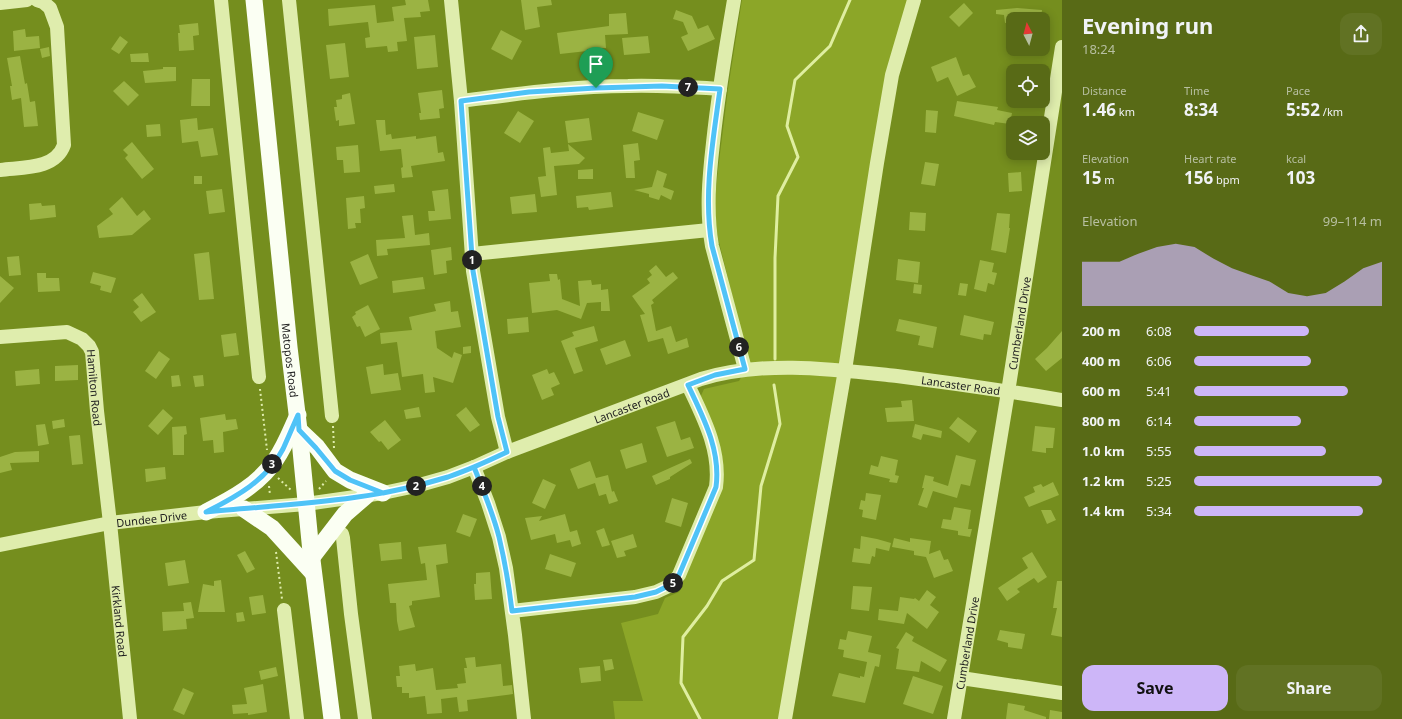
<!DOCTYPE html>
<html lang="en">
<head>
<meta charset="utf-8">
<style>
	body { margin:0; font-family:"Noto Sans",sans-serif; background:#617223; color:#f1f3f6; height:100vh; display:flex; flex-direction:column; font-size:15px; white-space:nowrap }
	* { box-sizing:border-box; margin:0 }
	p { font-size:13px; color:#b7bfa1 }
	.icon { flex:none; width:22px; height:22px; fill:none; stroke:currentColor; stroke-width:2; stroke-linecap:round; stroke-linejoin:round }
	.map { position:relative; flex:1; overflow:hidden }
	.drawer { display:flex; flex-direction:column; background:#586a16; width:340px }
	.drawer>* { flex:none }
	.needle { width:26px; rotate:354deg }
	.buttons { position:absolute; left:1006px; top:12px; display:grid; gap:8px }
	.buttons a { display:grid; place-items:center; width:44px; height:44px; border-radius:8px; background:#586a16; box-shadow:0 2px 10px #0003; font-size:20px }
	.pin { position:absolute; display:grid; place-items:center; width:34px; height:34px; color:#fff; margin:-41px -17px; border-radius:50% 50% 50% 0; rotate:-45deg; box-shadow:0 0 4px #0007 }
	.pin .icon { rotate:45deg }
	.km { position:absolute; width:20px; height:20px; margin:-10px; border-radius:50%; background:#222; color:#fff; font-size:11px; line-height:20px; text-align:center }
	.round { display:grid; place-items:center; flex:none; width:42px; height:42px; border-radius:12px; background:#617223 }
	.summary { display:flex; align-items:center; justify-content:space-between; height:68px; padding:0 20px }
	h1 { font-size:22px; font-weight:700; line-height:30px }
	.stats { display:grid; grid-template-columns:repeat(3,1fr); gap:6px; height:68px; padding:4px 20px }
	.stats div { display:grid; align-content:center }
	.stats b { font-size:17px; font-weight:700 }
	.stats small { font-size:11px; font-weight:400 }
	.stats p { font-size:11px }
	.chart { height:112px; padding:8px 20px }
	.chart p { display:flex; justify-content:space-between }
	.chart svg { width:100%; height:72px; margin-top:4px; fill:#cdb6f8; opacity:.7 }
	.action { display:flex; gap:8px; margin-top:auto; padding:8px 20px }
	.action a { flex:1; height:46px; border-radius:12px; background:#cdb6f8; color:#111; font-size:16px; font-weight:700; line-height:46px; text-align:center }
	.action a+a { background:#617223; color:#f1f3f6 }
	ul { padding:0 20px; list-style:none; font-size:13px }
	li { display:grid; grid-template-columns:64px 48px 1fr; align-items:center; height:30px }
	li i { height:10px; border-radius:5px; background:#cdb6f8 }
	main { display:flex; flex:1; min-height:0 }
	.map>svg:first-child { display:block }
</style>
</head>
<body>
<main>
<div class="map">
<svg width="1062" height="719" viewBox="0 0 1062 719">
	<rect width="100%" height="100%" fill="#758e1e"/>
	<path fill="#8ca628" d="M742 0H909L782 719H615L613 701H643L621 623 658 614 665 598 679 592 722 487 700 398 704 389 739 381 749 363 718 238 714 209 718 170 728 89Z"/>
	<g fill="none" stroke-linecap="round" stroke-linejoin="round">
		<path stroke="#dfeea0" stroke-width="3" d="M775 359V258L778 196 798 157 787 126 795 80 830 46 850 0
			M700 719 681 683 683 637 707 606 722 581 754 560 761 486 780 424 774 385"/>
	</g>
	<path fill="#9bb343" d="M405 0H428L430 11 420 12 421 17 404 18 407 41 397 42 398 51 388 52 387 46 366 48 365 38 370 37 368 22 329 26 328 9 375 5 377 23 394 21 392 7 406 5Z
		M521 0H551L552 5 537 7 540 27 525 30Z
		M964 3 973 13 959 27 949 17Z
		M1017 8 1042 10 1041 18 1012 15 1013 22 1005 23 1004 15 996 14V10Z
		M676 10 692 16 698 29 708 25 715 39 688 51 681 37 688 34 683 22 673 19Z
		M626 13 628 34 605 35 606 48 587 49V51L560 54 557 33 609 26V14Z
		M198 23 199 35 193 36 194 50 179 51 178 33H180L179 25Z
		M25 29 26 37 39 36 40 48 14 51 13 31Z
		M501 30 522 41 512 60 491 49Z
		M435 35 438 67 417 69 414 37Z
		M120 36 128 42 119 54 111 49Z
		M648 36 650 53 624 55 622 38Z
		M345 43 349 77 330 79 326 45Z
		M49 47 50 56 42 58 40 49Z
		M148 53 149 62H131L130 54Z
		M20 56 25 84 27 83 30 102 35 101 38 126 24 127 21 98 12 100 10 86H12L7 58Z
		M956 57 963 76 969 74 976 87 957 96 948 77 937 82 931 67Z
		M163 67H176V81L145 83 143 71 163 69Z
		M192 79H210V106H191Z
		M124 81 139 95 128 106 113 91Z
		M442 90 444 108 439 109 440 118 420 120 419 113H421L418 93Z
		M350 93 355 124 339 126V120L336 121 334 107H337L336 100 342 99V95Z
		M957 101 998 107 997 110 1012 113 1010 124 995 122 994 125 954 116Z
		M926 110 938 111 936 133 925 132Z
		M518 111 534 121 520 143 504 133Z
		M638 112 664 120 657 140 632 131Z
		M197 118 198 130 213 128 218 155 201 157 198 141 182 143 180 120Z
		M589 118 592 140 568 143 565 121Z
		M376 120H385L386 135 391 134 392 139 416 136V139L436 136 438 153 443 152 445 161 411 166 413 177 402 178 401 168 403 167 401 149 380 151Z
		M160 124 161 136 147 137 146 125Z
		M132 142 154 169 142 179 125 158 128 155 123 150Z
		M638 143 640 160 634 161 635 178H626L623 145Z
		M568 144 585 158 579 164 554 166 557 195 541 197 538 177 546 176 543 148 550 147 551 153 569 151Z
		M358 145 360 172 344 173 343 160H337L336 147Z
		M925 162 939 164 935 186 921 184Z
		M593 169V179H578V170Z
		M657 170 667 174 663 187 674 191 671 200 661 195 659 200 649 197V194L634 190 652 187Z
		M1021 172 1022 191 1009 192 1008 173Z
		M194 176H202V184H194Z
		M394 184 395 192 375 194 374 186Z
		M222 189 225 212 209 214 206 191Z
		M448 189 451 219 429 221 428 211H435L432 191Z
		M611 192 613 207 589 210 588 207 577 208 576 196Z
		M535 194 537 212 512 214 510 197Z
		M364 196 365 208 360 209 361 223H355L356 228 348 229 346 198Z
		M122 197 137 216 144 210 151 219 132 235 99 238 97 226 113 214 109 209Z
		M41 203 42 206 55 205 56 217 30 220 29 204Z
		M910 212 926 213 925 231 909 230Z
		M997 213 1010 214 1009 228H1010L1006 253 991 250Z
		M413 215 415 235 429 233 430 245 387 249 388 255 377 256 376 240 405 238 402 216Z
		M451 247 452 260 446 261 447 273 434 275 431 250Z
		M209 252 214 299 199 300 194 254Z
		M368 254 378 278 360 285 350 262Z
		M19 256 21 275 9 276 7 257Z
		M898 259 920 262 918 283 896 280Z
		M980 260 994 263 992 272 997 273 994 285 988 283 986 292 974 289Z
		M656 265 666 277 673 272 678 278 652 300 654 303 651 305 656 331 671 326 676 342 687 338 689 347 668 354 663 338 648 342 640 315 645 314 632 296 650 283 647 279 652 275 649 271Z
		M93 272 116 278 111 293 100 290 101 286 90 283Z
		M37 273H46V278H59L60 291 38 292Z
		M549 274H557L558 280 560 279 562 299 580 306 578 281 591 280 592 285 601 284V290L608 289 610 311H601V302L587 303 581 319 557 310 532 313 529 283 550 281Z
		M0 276 14 288 0 303Z
		M423 277 425 289 393 293 392 281Z
		M960 283 968 284 966 296 958 295Z
		M914 284 922 285 921 294 913 293Z
		M142 293 156 312 141 322 133 312 139 307 133 300Z
		M450 301 451 312 458 311 461 327 435 331 437 348 452 358 454 352 462 355 453 383 433 377 435 392 425 393 423 374 402 377 397 342 381 344 380 333 412 330 409 317 436 311 434 304Z
		M368 305 380 329 365 337 360 326 357 327 352 317 356 314 355 312Z
		M964 315 994 322 991 335 984 334 983 340 960 335Z
		M528 317 529 332 508 334 507 319Z
		M899 319 937 327 933 348 918 345 920 336 896 331Z
		M594 326 598 341 575 348 583 371 574 374 561 341 574 336 572 332Z
		M1062 331V358L1046 371 1035 359 1047 348Z
		M236 333 239 355 224 357 221 335Z
		M625 340 631 356 606 365 600 349Z
		M471 346V353L463 354V347Z
		M159 351 170 359 156 379 145 371Z
		M383 364 384 375 398 373 401 390 371 394 366 367Z
		M78 365V380L55 381V366Z
		M39 369 40 384 16 386 15 371Z
		M547 369 549 374 554 372 560 384 551 388 554 395 542 400 532 375Z
		M179 375 181 386 172 387 171 376Z
		M203 375 204 386 195 387 193 376Z
		M912 400 914 421 887 422 885 408 902 407 901 401Z
		M419 407 421 417 406 419 404 410Z
		M466 407 480 425 470 432 456 415Z
		M163 409 173 418 158 435 148 426Z
		M225 414 226 420 236 419 238 429 223 432 224 452 214 453 213 440 203 441 200 418Z
		M958 417 977 431 969 443 949 428Z
		M64 419 65 427 53 429 52 421Z
		M385 420 401 440 388 450 381 441 379 442 370 432Z
		M675 421 681 440 690 437 694 448 667 457 656 427Z
		M45 424 49 444 38 446 36 425Z
		M915 424 942 431 941 438 923 434 921 440 912 437Z
		M186 426 187 434 184 435V455H173L172 427Z
		M1035 426 1055 428 1053 448H1046V453L1032 451Z
		M80 435 83 464 72 465 69 436Z
		M642 443 647 462 626 469 620 450Z
		M39 451V462L10 463 12 470 0 473V457L15 452Z
		M956 455 976 460 970 486 961 484 957 498 933 491 927 508 918 505 924 488H922L925 475 934 477 933 481 948 486Z
		M881 456 898 460 895 475 899 476 897 483 889 482 890 479 869 474 871 465 878 467Z
		M690 459 692 463 670 477V479L656 485 652 476Z
		M590 461 596 478 608 475 612 492 599 496 595 483 578 489 570 469Z
		M165 467 166 479 146 482 145 469Z
		M543 479 556 485 545 509 532 503Z
		M1053 482 1059 495 1029 507 1024 497 1035 492 1033 487 1041 484 1043 487Z
		M614 491 618 501 609 504 606 494Z
		M866 493 881 495 876 520 862 517 863 510 859 509 861 500 865 501Z
		M672 498 688 503 681 527 665 522Z
		M954 507 971 510 968 529H972L970 537 958 535V531L941 528 943 519 951 520Z
		M1041 510H1051L1056 520 1047 524Z
		M463 514 477 519 470 537 456 532Z
		M565 514 570 532 577 530 581 544 572 547 570 540 557 543 555 534 531 540 525 518 542 516 539 521Z
		M604 528 610 545 602 547 596 531Z
		M633 534 637 547 624 551 626 556 617 558 611 541Z
		M861 536 877 539 891 543 889 551 876 548 875 557 872 556 870 564 852 562 854 548 860 549Z
		M894 538 910 542V538L931 541 929 554 940 550 944 560 948 559 953 571 934 578 926 557 914 555V551L892 547Z
		M401 542 402 559 381 561 379 544Z
		M446 544 448 563 436 565 440 597 412 601V605L409 606 415 627 399 631 397 621 396 603H390L388 584 427 580 425 563 421 564 418 547Z
		M245 551 255 569 247 573 237 555Z
		M1032 552 1047 577 1038 583 1034 578 1017 589 1020 592 1007 601 998 588 1028 568 1022 558Z
		M550 554 576 563 571 577 545 569Z
		M185 560 189 583 168 586 165 563Z
		M490 572 492 599 475 600 474 584H476V573Z
		M221 580 225 612H198L203 584 214 586V581Z
		M1057 581H1062V637L1051 635 1057 608H1053Z
		M853 586 872 587 869 611 851 609Z
		M927 590 936 597 930 605 939 612 927 629 907 613 904 624 878 620 879 609 898 611 900 597 914 599 915 598 919 601Z
		M263 595 266 613 252 615 249 597Z
		M191 602 194 618 186 619 187 629 163 631 162 612 184 611 183 603Z
		M243 612 245 621 237 622 236 613Z
		M1000 630 1025 634 1022 649 1008 647V643L997 640Z
		M848 631 872 636 868 652 881 655 879 667 875 666 865 703 832 696 839 673 860 678V676L864 677 867 662 843 657 844 650 838 649 840 639 846 640Z
		M906 632 914 637 912 641 947 660 940 672 921 661 919 672 896 669 899 649 896 648Z
		M475 657 476 667 501 664 503 686 512 685 513 694 467 700 468 711 459 712 457 697 441 699 442 713 427 714 425 696 409 698V693H402V687H397L396 676H400L399 666 415 664 416 671 433 668 436 690 458 688 457 684 466 683 464 668H467L465 658Z
		M612 659 614 669 605 671 603 660Z
		M600 666 601 681 581 683 579 668Z
		M276 667 278 676 261 680 259 671Z
		M913 676 943 686 933 714 903 704Z
		M263 684 267 712 248 715V713L233 714 232 705 247 704 244 688Z
		M183 688 194 693 184 715 173 710Z
		M1008 703 1025 706 1024 710 1046 717V719H1006Z
		M1050 710 1062 712V719H1049Z"/>
	<g fill="none" stroke-linecap="round" stroke-linejoin="round">
		<path stroke="#dfedad" stroke-width="2" stroke-dasharray="2 3" stroke-linecap="butt" d="M260 389 267 450
			M333 426 334 448
			M278 478 291 490
			M269 486 270 495
			M319 489 326 481
			M276 552 282 599"/>
		<g stroke="#dfedad" stroke-width="14">
			<path d="M221 0 259 377"/>
			<path d="M289 0 332 416"/>
			<path d="M451 0 461 101 473 271 498 417 507 452"/>
			<path d="M734 0C726 47 718 95 713 143 709 178 706 211 712 246L745 369"/>
			<path d="M0 3 27 0"/>
			<path d="M461 101C517 94 572 86 628 86 659 85 689 87 720 89"/>
			<path d="M0 170C22 167 55 170 64 145L57 27 50 8 43 2 37 0"/>
			<path d="M472 254 709 230"/>
			<path id="s1" d="M0 337 67 332 82 339 89 346 92 352 97 411 110 523 130 719"/>
			<path d="M474 467 488 503 499 537 506 568 515 635 524 719"/>
			<path d="M342 534 343 538 351 614 365 719"/>
			<path id="s2" d="M0 545 110 523 206 512 306 504 383 493 416 486 448 477 474 467 507 452 701 379C764 360 832 369 897 376 952 383 1007 391 1062 400"/>
			<path d="M284 610 297 719"/>
			<path d="M512 611 635 597 656 592 671 585 679 575 716 487C721 450 703 417 688 385"/>
			<path d="M961 678 1062 693"/>
			<path d="M785 719 845 370 877 163 892 75 914 0"/>
			<path id="s3" d="M954 719 1008 392 1062 47"/>
		</g>
		<g stroke="#fbfff3" stroke-width="17">
			<path id="s4" d="M254 0 289 347 299 430 311 552 332 719"/>
			<path d="M299 430 317 447 335 471 350 480 383 493"/>
			<path d="M244 509 272 528 313 573"/>
			<path d="M206 512C232 499 260 484 276 459 285 446 291 430 298 415"/>
			<path d="M312 557 345 514 367 495"/>
		</g>
	</g>
	<g fill="none" stroke-linecap="round" stroke-linejoin="round">
		<defs>
			<path id="route" d="M596 88 529 92 461 101 473 271 498 417 507 452C488 461 469 470 448 477 371 502 286 504 206 512 236 497 267 480 283 449 288 438 293 426 298 415L299 430 316 448 335 471 350 480 383 493 416 486 448 477 474 467C483 490 493 513 499 537 505 562 509 586 512 611L635 597 656 592 670 585 679 575 716 487C721 450 703 417 688 385L715 375 745 369 712 246C703 194 713 141 720 89L662 86 596 88"/>
		</defs>
		<use href="#route" stroke="#fff" stroke-width="8"/>
		<use href="#route" stroke="#4fc3f7" stroke-width="5"/>
	</g>
	<g text-anchor="middle" dominant-baseline="central" stroke-width="3" stroke-linejoin="round" paint-order="stroke">
		<g font-size="11" fill="#1d1d1d" stroke="#758e1e">
			<text stroke="none"><textPath href="#s3" startOffset="401">Cumberland Drive</textPath></text>
			<text stroke="none"><textPath href="#s4" startOffset="362">Matopos Road</textPath></text>
			<text stroke="none"><textPath href="#s2" startOffset="987">Lancaster Road</textPath></text>
			<text stroke="none"><textPath href="#s1" startOffset="136">Hamilton Road</textPath></text>
			<text stroke="none"><textPath href="#s2" startOffset="651">Lancaster Road</textPath></text>
			<text stroke="none"><textPath href="#s2" startOffset="154">Dundee Drive</textPath></text>
			<text stroke="none"><textPath href="#s1" startOffset="371">Kirkland Road</textPath></text>
			<text stroke="none"><textPath href="#s3" startOffset="77">Cumberland Drive</textPath></text>
		</g>
	</g>
</svg>
<div class="buttons">
<a><svg class="needle" viewBox="-14 -14 28 28"><path d="M0-13l5 13h-10z" fill="#e53935"/><path d="M0 13l5-13h-10z" fill="#b7bfa1"/></svg></a>
<a><svg class="icon" aria-label="locate" viewBox="0 0 24 24"><circle cx="12" cy="12" r="6"/><path d="M12 2v4M12 18v4M2 12h4M18 12h4"/></svg></a>
<a><svg class="icon" aria-label="layers" viewBox="0 0 24 24"><path d="M12 4l9 5-9 5-9-5zM3 14l9 5 9-5"/></svg></a>
</div>
<div class="pin" style="left:596px;top:88px;background:#1e9e55"><svg class="icon" aria-label="arrive" viewBox="0 0 24 24"><path d="M6 21V4h12l-3 4 3 4H6"/></svg></div>
<b class="km" style="left:472px;top:260px">1</b>
<b class="km" style="left:416px;top:486px">2</b>
<b class="km" style="left:272px;top:464px">3</b>
<b class="km" style="left:482px;top:486px">4</b>
<b class="km" style="left:673px;top:583px">5</b>
<b class="km" style="left:739px;top:347px">6</b>
<b class="km" style="left:688px;top:87px">7</b>
</div>
<section class="drawer">
<div class="summary"><div><h1>Evening run</h1><p>18:24</p></div><a class="round"><svg class="icon" aria-label="share" viewBox="0 0 24 24"><path d="M12 15V3M7 8l5-5 5 5M5 13v7h14v-7"/></svg></a></div>
<div class="stats">
<div><p>Distance</p><b>1.46<small> km</small></b></div>
<div><p>Time</p><b>8:34</b></div>
<div><p>Pace</p><b>5:52<small> /km</small></b></div>
</div>
<div class="stats">
<div><p>Elevation</p><b>15<small> m</small></b></div>
<div><p>Heart rate</p><b>156<small> bpm</small></b></div>
<div><p>kcal</p><b>103</b></div>
</div>
<div class="chart"><p><span>Elevation</span>99–114 m</p>
<svg viewBox="0 0 160 44" preserveAspectRatio="none"><path d="M0 44V17L10 17L20 17L30 12L40 8L50 6L60 8L70 15L80 21L90 25L100 29L110 36L120 38L130 36L140 29L150 21L160 17V44z"/></svg>
</div>
<ul>
<li><b>200 m</b>6:08<i style="width:61%"></i></li>
<li><b>400 m</b>6:06<i style="width:62%"></i></li>
<li><b>600 m</b>5:41<i style="width:82%"></i></li>
<li><b>800 m</b>6:14<i style="width:57%"></i></li>
<li><b>1.0 km</b>5:55<i style="width:70%"></i></li>
<li><b>1.2 km</b>5:25<i style="width:100%"></i></li>
<li><b>1.4 km</b>5:34<i style="width:90%"></i></li>
</ul>
<div class="action"><a>Save</a><a>Share</a></div>
</section>
</main>
</body>
</html>
